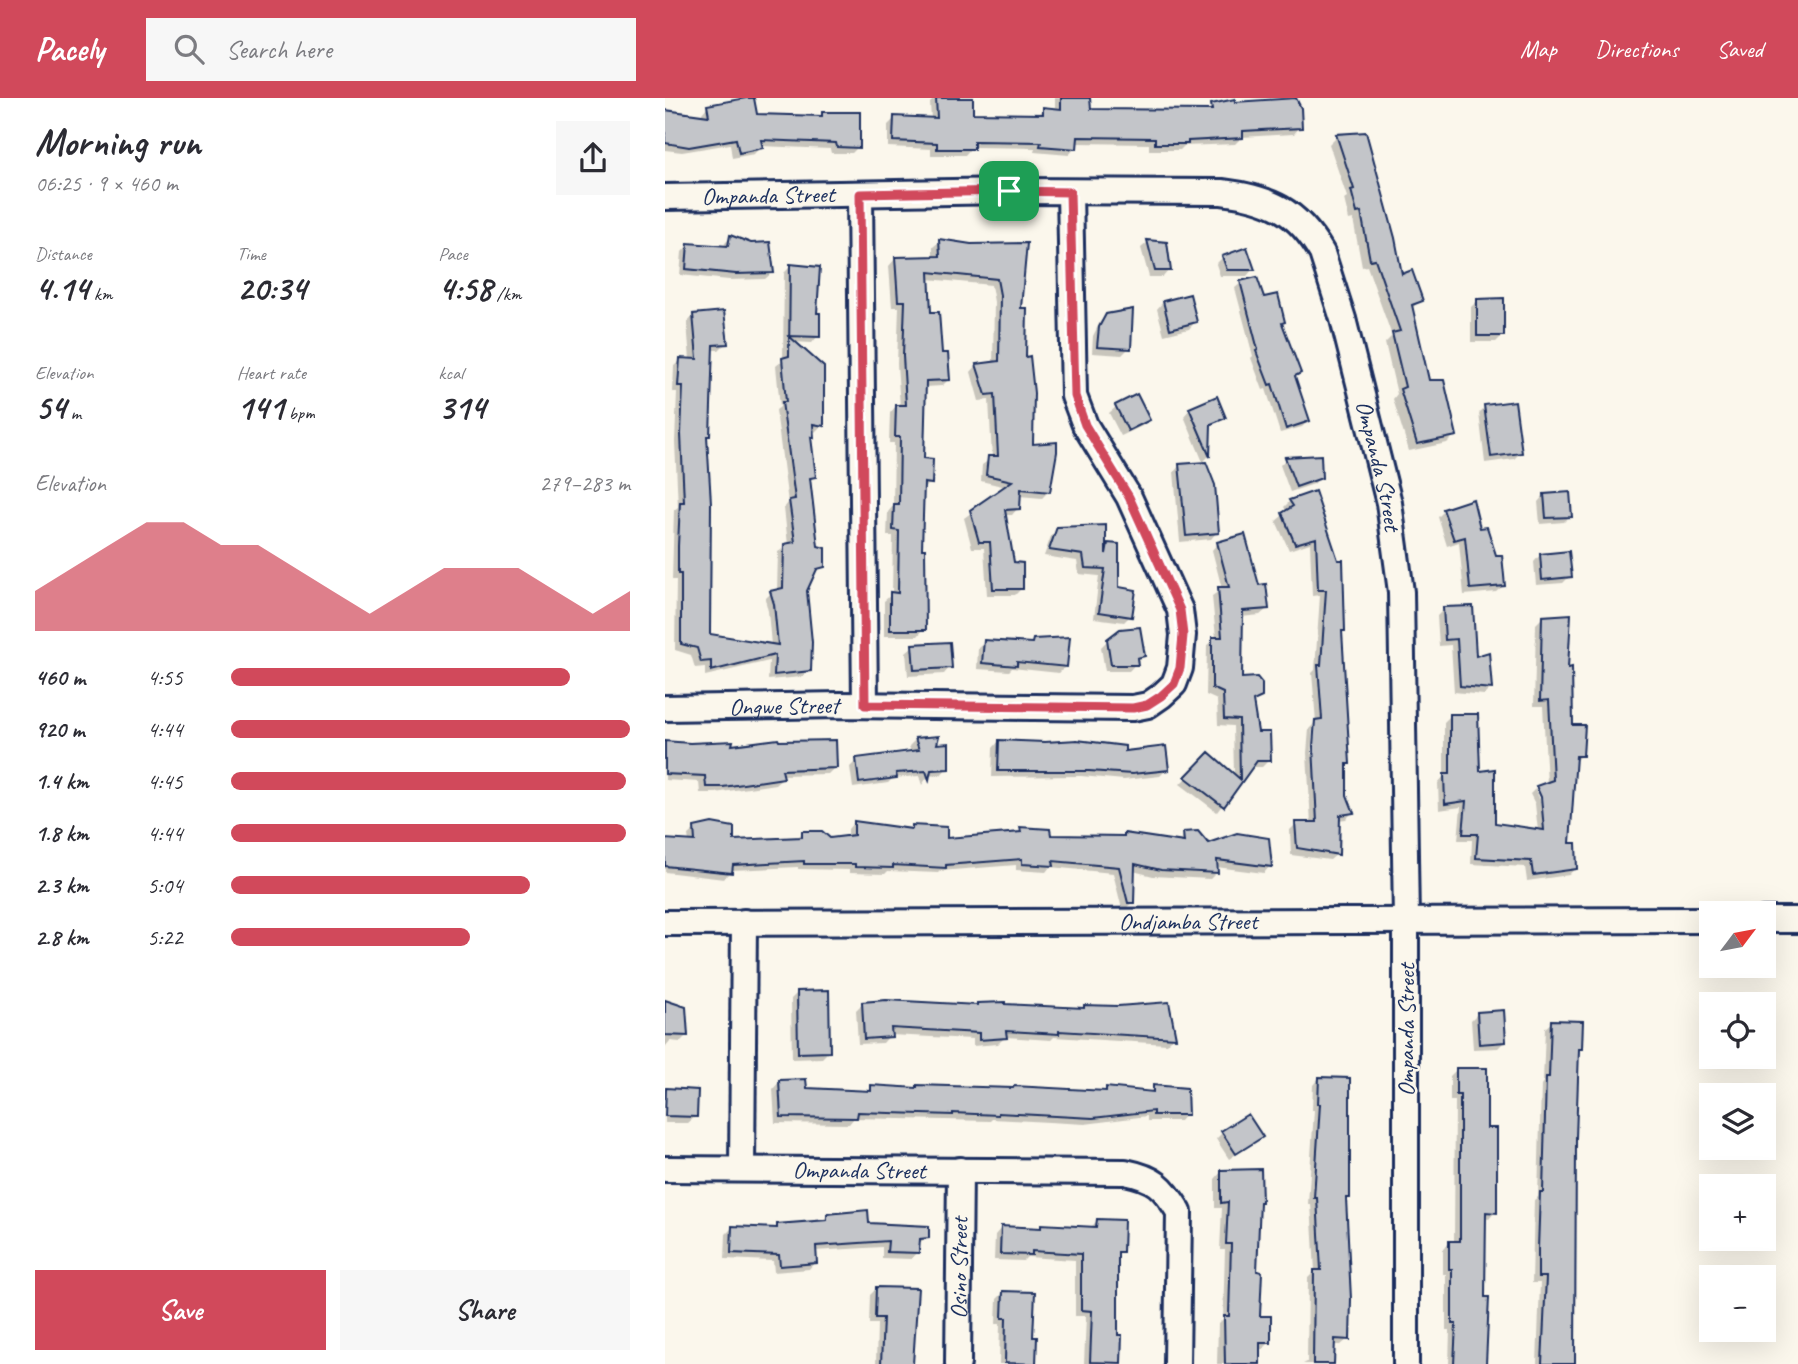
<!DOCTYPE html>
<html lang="en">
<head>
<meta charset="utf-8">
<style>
	body { margin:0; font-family:Caveat,sans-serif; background:#f7f7f7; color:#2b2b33; height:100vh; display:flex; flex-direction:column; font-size:26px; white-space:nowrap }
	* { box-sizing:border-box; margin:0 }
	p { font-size:23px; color:#7c7c81 }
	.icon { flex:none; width:38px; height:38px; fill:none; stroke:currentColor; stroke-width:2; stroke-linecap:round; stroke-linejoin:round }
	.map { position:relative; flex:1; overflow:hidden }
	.drawer { display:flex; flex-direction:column; background:#fff; width:665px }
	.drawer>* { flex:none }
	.needle { width:46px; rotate:58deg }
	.tools { position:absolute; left:1034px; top:803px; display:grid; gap:14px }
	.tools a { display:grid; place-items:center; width:77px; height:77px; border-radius:0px; background:#fff; box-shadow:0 7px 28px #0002; font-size:35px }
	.pin { position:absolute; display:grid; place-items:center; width:60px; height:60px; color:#fff; margin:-30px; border-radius:14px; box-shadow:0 4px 10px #0006 }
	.round { display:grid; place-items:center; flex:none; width:74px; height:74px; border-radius:0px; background:#f7f7f7 }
	.headline { display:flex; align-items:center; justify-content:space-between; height:119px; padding:0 35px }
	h1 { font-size:38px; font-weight:800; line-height:52px }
	.figures { display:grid; grid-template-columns:repeat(3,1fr); gap:10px; height:119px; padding:7px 35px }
	.figures div { display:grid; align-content:center }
	.figures b { font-size:35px; font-weight:800 }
	.figures small { font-size:19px; font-weight:400 }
	.figures p { font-size:19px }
	.chart { height:196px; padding:14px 35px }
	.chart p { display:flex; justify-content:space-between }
	.chart svg { width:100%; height:126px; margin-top:7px; fill:#d1495b; opacity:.7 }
	.button { display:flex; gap:14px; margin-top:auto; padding:14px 35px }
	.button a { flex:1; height:80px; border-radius:0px; background:#d1495b; color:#fff; font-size:28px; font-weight:800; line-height:80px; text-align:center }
	.button a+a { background:#f7f7f7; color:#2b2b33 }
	ul { padding:0 35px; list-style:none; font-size:23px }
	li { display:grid; grid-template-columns:112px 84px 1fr; align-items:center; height:52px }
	li i { height:18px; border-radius:9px; background:#d1495b }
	header { display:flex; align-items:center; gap:42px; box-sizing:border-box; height:98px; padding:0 35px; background:#d1495b; color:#fff }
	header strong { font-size:33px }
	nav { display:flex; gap:38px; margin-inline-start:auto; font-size:24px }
	.search { width:490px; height:63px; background:#f7f7f7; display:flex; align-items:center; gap:18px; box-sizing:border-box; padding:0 24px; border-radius:0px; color:#7c7c81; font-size:26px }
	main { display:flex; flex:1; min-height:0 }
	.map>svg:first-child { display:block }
</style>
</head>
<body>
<header>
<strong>Pacely</strong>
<div class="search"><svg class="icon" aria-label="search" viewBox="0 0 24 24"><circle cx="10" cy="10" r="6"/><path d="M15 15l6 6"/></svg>Search here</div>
<nav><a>Map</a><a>Directions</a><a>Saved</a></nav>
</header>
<main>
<section class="drawer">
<div class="headline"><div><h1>Morning run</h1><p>06:25 · 9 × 460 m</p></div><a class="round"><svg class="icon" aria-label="share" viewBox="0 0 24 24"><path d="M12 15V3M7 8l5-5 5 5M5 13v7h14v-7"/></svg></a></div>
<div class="figures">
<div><p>Distance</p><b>4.14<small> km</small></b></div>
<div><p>Time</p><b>20:34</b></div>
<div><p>Pace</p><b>4:58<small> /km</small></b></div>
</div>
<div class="figures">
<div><p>Elevation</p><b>54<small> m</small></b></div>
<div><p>Heart rate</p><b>141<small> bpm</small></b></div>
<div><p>kcal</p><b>314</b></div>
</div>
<div class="chart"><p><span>Elevation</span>279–283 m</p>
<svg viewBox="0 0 160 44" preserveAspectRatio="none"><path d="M0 44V30L10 22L20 14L30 6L40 6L50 14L60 14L70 22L80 30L90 38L100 30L110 22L120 22L130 22L140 30L150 38L160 30V44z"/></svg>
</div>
<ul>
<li><b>460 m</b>4:55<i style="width:85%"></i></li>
<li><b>920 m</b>4:44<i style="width:100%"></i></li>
<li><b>1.4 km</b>4:45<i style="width:99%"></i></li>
<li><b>1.8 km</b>4:44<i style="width:99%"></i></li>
<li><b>2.3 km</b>5:04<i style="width:75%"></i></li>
<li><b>2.8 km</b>5:22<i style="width:60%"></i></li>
</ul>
<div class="button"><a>Save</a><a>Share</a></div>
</section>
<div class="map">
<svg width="1133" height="1266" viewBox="0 0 1133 1266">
	<rect width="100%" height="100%" fill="#fbf7ec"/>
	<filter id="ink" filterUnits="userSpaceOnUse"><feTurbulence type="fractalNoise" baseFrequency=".0143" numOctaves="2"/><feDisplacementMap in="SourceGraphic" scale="14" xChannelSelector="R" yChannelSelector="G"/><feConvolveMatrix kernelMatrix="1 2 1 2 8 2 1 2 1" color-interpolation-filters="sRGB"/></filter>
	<g filter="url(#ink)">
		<path fill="#0003" fill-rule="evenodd" d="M270 0H306V17L372 18 379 11 390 12V0H423L424 12 542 14 547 8 629 0 634 10 635 29 629 36 577 39 570 46 519 48 515 52H484V46L411 45 410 50 404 57 369 54 370 50 307 49 300 57H266V51L223 49V27L230 20 266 22 265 5Z
			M43 8 90 18 154 20 158 15 193 49 187 55H166L165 51 96 48 89 56 67 60 65 46 17 54 0 52V13L37 19V15Z
			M672 38 735 178 756 202 746 211 762 284 790 337 782 345 744 353 728 301 732 296 720 245 727 238 702 168 697 169 688 121 684 122 679 101 682 99 664 46Z
			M66 139 86 147 107 175 100 181 64 182 15 177 17 154 23 147 59 150 60 145Z
			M275 143 306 148 360 147 354 212 366 348 383 394 377 400 354 398 353 410 347 417H339L348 466 356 491 350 497H322L319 450H307L299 420 341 389 316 383 317 367 327 360 324 302 314 303 306 274 312 267 328 265 329 204 326 187 263 181 264 216 284 281 277 288 260 289 257 362 266 385 257 391 255 453 259 531 253 538H219V503L227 496 228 438H222L223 414 228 408 229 345H224L225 315 231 308 235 309 232 266 234 209H227L224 168 230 161 268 160V149Z
			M483 144 504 172 498 179H484L476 150Z
			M558 159 588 171 582 178H555L551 166Z
			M126 168 150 216 153 238 147 245 128 244 157 327 150 334 147 333V339L144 342 149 379 144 384 151 449 158 468 148 476 140 492 144 572 137 579 103 582 104 563 40 578V569L30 570 26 557 10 552 11 482H7L9 412 13 409 10 344 12 294H8L9 268 16 262H25L22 225 28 218 61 245 54 252H46L43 337 41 340 44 537 106 547 103 513 100 501 106 495 112 493 113 454 123 447 119 410 123 405 111 312 115 309 111 268 118 262 119 175Z
			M576 185 598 201 619 224 616 226 634 275 629 280 643 323 637 329 615 335 601 291 598 292 586 260 588 258 570 190Z
			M813 202 838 237 831 244H806V209Z
			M498 204 530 224 524 231 499 237 492 211Z
			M442 217 464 250 457 257 427 255 428 238 435 224Z
			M472 298 483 321 477 328 456 338 444 315 451 309Z
			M820 309 855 355 849 361 820 365 814 315Z
			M525 311 559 320 544 329 543 359 538 364 519 318Z
			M621 361 655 379 649 386 625 394 615 367Z
			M515 367 552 434 546 441 515 444 509 374Z
			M649 396 678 532 676 535 683 666 680 669V697L687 715 681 721 673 722 672 756 665 762 626 757 625 732 631 726H646L642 655 644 631 651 624 647 575 650 572 655 497 647 498 645 445 624 452 611 423 622 414 619 409 625 403ZM648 627H651L649 657 646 656Z
			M879 397 905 418 899 424 875 426 873 404Z
			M779 413 813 432 838 488 831 494 799 497 794 444 782 448 773 419Z
			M393 431 440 451 444 447 453 491 465 518 459 524 429 520 434 478 414 476 412 463 379 458 386 438Z
			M553 445 592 489 602 511 595 517 576 519 575 582 595 598 586 606 591 636 604 662 597 669H586L552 714 515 686 544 657 569 678 568 628 553 627 552 602 541 597 542 547 551 540 547 498 557 491 547 452Z
			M875 457 905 478 898 485 871 487 869 464Z
			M779 511 825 591 819 597 789 594 786 547 774 548 772 518Z
			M878 519 901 572 907 628 916 657 909 664 903 747 910 770 904 777 862 783 860 769 806 766 807 742H793L796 709 774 712 773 685 779 678V624L786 617 814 674 828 726 873 733 870 706 865 696 870 691 878 708 874 691H870L882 686 878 608H869L871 526Z
			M443 542 479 557 464 573H440L436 549Z
			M368 543 400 569 394 575 347 570 344 573 312 571 313 550 320 544 364 547Z
			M248 548 285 569 279 576 243 578 241 554Z
			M251 641 270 648 282 670 276 677 263 678 257 687 254 678 228 680 223 685 188 690 185 669 192 662 246 654 244 648Z
			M334 643 458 655 502 671 495 678 459 682 416 678 327 679 328 650Z
			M0 644 66 649 170 669 163 676 116 677 117 680 110 686 50 695H35L34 684 0 682Z
			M189 724 244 733 248 729 280 742 351 737 356 731 384 739H457L459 737 513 745 519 736 542 747 605 768 599 775 551 769V775L545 781 488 778 468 773V804L461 810 457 811 448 775 385 769 381 774 351 772V767L275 773 273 775 223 773 220 776 184 775V772L133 771V769L66 772 59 781 0 774V743L24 744 23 737 30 731 67 744 131 741 137 735 165 742 183 739V731Z
			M133 894 163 954 157 960 127 961 126 901Z
			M0 904 21 938 15 944 5 943 0 949Z
			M198 905 417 911 420 909 509 939 502 946 389 939 386 942 340 939 333 946 308 948V941L225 937 218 945 193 946 191 912Z
			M813 915 840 943 833 950 808 951 806 922Z
			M887 924 915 950 912 953 909 1040V1266H872L875 1185H867L869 1102 873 1099 876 987 878 984 880 930Z
			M791 972 820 1031 830 1114 824 1121 819 1120V1266H784L785 1232H781V1176H778V1151L785 1144H789L790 1003H785V978Z
			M654 980 684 1100 679 1104 683 1241 676 1247H668L667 1266H638L642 1264 643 1180 650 1173 646 1106H643L649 1012H647L648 987Z
			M114 984 140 992 201 995 207 989 438 994 442 990 483 995 489 989 521 1016 515 1023H482V1018L420 1026 327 1021 325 1023 189 1020 184 1026 110 1025 108 991Z
			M0 992 31 993 30 1019 23 1025H0Z
			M558 1034 596 1039 564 1061 551 1041Z
			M556 1074 593 1106 590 1175 594 1219 604 1245 598 1251H593L592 1266H552L553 1226 558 1221 560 1152H555L557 1110H550V1081Z
			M163 1117 262 1139 253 1146 252 1154 246 1161 217 1160V1149L149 1153 150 1164 144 1171 109 1174 108 1163 60 1161 61 1136 67 1130 109 1131 113 1128 156 1124Z
			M432 1123 456 1153 451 1159V1239H455L454 1266H419L421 1218H410V1162L362 1159 358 1163 329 1162 330 1137 336 1130 373 1132 377 1128 425 1130Z
			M211 1191 245 1266H211L212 1226H204L205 1197Z
			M339 1194 367 1240H371L369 1266H334L335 1226H331L332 1201Z"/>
		<path fill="#c3c5c9" stroke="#1b2f5e" stroke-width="2" d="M81 0H89L92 16 157 18V14H195V50L172 49 171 45 96 42 98 50 74 55 71 41 24 49 0 45V12L44 18 42 7Z
			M271 0H308V15L378 16V9L396 11V0H425L426 11 547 12 546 6 570 1V4L631 0 636 10 637 30 578 33V40L523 43V46H490V40L413 39 412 51 375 48 376 44 309 43V51H272V45L228 43 229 18 272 20Z
			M701 34 730 140 737 176 747 172 758 203 747 207 764 282H779L792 338 752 346 735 291 740 289 727 235 735 233 710 161 705 162 696 114 692 115 686 92 689 91 671 36Z
			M65 137 86 145 105 144 109 175 71 176 21 171 23 145 63 148Z
			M274 141 306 146 362 145 356 210H362L361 259 365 258 369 295 368 346 392 344V354L385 394 356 391 355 411 340 412 349 464 358 465V491H328L325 444H314L305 412 347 383 321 377 323 358H333L330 296 321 297 311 266 334 263 335 197 332 181 264 174 266 214H274L277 255H283L285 282 261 283 259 360 268 361 267 386 259 385 257 451H260L261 532H225V494L233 495 234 433 228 432 229 406H234L235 339H230L231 307H241L238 258 240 203H233L230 159 275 158Z
			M482 142 502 144 506 173H490Z
			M582 149 590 172H562L557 158Z
			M125 166 155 169 152 215H155V239L124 238 159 269V328L148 326 149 340 146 339 151 379 145 380 153 448 160 450V469L152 471 142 493 147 544 146 573 109 577 110 557 46 573V563L36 564 32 550 16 546V476H13V448L15 404H19L16 336 18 288H13L15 260 32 261 28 216 59 213 63 246 48 247 45 338H42L46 405 45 536 113 547 109 506 105 493 118 490 119 446 130 444 124 402 130 401 117 304H121L117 260 124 258Z
			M592 179 599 199 613 196 620 224 617 225 636 275 630 278 645 323 621 331 607 286 604 287 591 253 593 252 575 183Z
			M525 196 532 224 505 231 498 203Z
			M839 200V238H812V201Z
			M468 211 466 251 432 249 434 229 441 216Z
			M472 296 485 322 463 333 450 307Z
			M552 298 561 320 546 326 545 359 524 310Z
			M850 303 857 355 826 359 819 307Z
			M656 357 657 380 631 389 620 359Z
			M541 364 550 387 554 435 521 438 514 366Z
			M650 393 673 462H678L680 533H677L685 666H682V697L689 715 675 717 674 757 632 750 630 724H652L648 648 650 622 657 621 653 567H656L661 492H653L651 440 630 446 617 415 628 408 624 402Z
			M905 394 907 419 881 420 879 396Z
			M808 401 815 430 822 429 831 457H837L840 488 805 491 800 439 789 442 778 411Z
			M441 427V456L443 445 454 446V489L471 492 467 519 434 514 440 471 420 470 418 457 384 452 392 429Z
			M580 436 594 487 601 486 604 511 578 513 577 580 592 579 597 585V599L588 603 593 634H605L606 663H592L559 709 520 679 544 654 575 681 574 622 559 621 558 595 547 590V539H557L553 489H564L552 444Z
			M904 453 907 479 877 482 875 456Z
			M808 508 811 558 824 554 827 591 795 588 792 541 780 542 778 509Z
			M906 516 903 570 907 569 908 627H920L918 658H911L905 745H911L912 771 868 777 866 763 811 760 813 736H798L801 703 780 706 779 676H785V616H813L815 673 830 671V725L879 732 876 699 871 688 888 682 884 602 875 603 877 518Z
			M475 529 480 558 472 560 473 567H446L442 541 455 531Z
			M405 539 402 569 352 564V568L317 565 319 542 367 545 368 541Z
			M285 544 287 570 249 572 247 546Z
			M274 638 272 646 284 645V671L266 672 264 682 261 673 231 675 232 680 194 685 191 660 254 652 250 640Z
			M113 641 114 643 171 642 172 670 117 672 119 680 58 689H41L40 678 0 676V643L25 645 68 643 67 647Z
			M334 642 380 644 412 642 460 648V653L501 648 504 672 467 676 424 673H333Z
			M189 723 247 731V727L282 729V740L356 734 355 729 385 731 386 737 459 738V735L519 744 518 734 533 733 543 745 572 735 604 740 607 769 552 762 553 775 496 772 470 766 469 805H463L454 769 388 763 389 768 357 766V761L281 767V770L228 767V770L190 769V766H139V763L68 767 67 775 0 768V741L30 743 29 729 47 725 69 729V742L137 739V733H157L165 740 189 737Z
			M164 892 165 954 133 955 132 893Z
			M0 902 21 909 23 938 0 937Z
			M221 902 312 907V905L340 904V906L419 910V907L453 908 504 904 511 940 394 933V936L341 933 342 940 314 942V935L226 930 227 939 199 941 197 904Z
			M839 912 841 944 814 946 812 914Z
			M886 922 918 923 917 951H914L911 1040 910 1266H877L881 1179H873V1151L875 1094H878L881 979H884Z
			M791 970H822V1030H832V1115L821 1114 820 1199H824L821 1266H789L791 1226H787V1171H784V1143H795V997H791Z
			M654 979 685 980V1100H681L686 1201 685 1242 670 1241 669 1266H648L649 1172H656L652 1100H649L655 1006H653Z
			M141 981 142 990 206 993V987L252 990V987L348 990 349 988 441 993V989L488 994V987L522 990 523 1017H488V1013L428 1020 333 1015V1017L288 1015V1017L193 1014 192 1020 116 1019 114 982Z
			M1 990 33 992 32 1019 0 1018Z
			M583 1016 598 1039 571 1056 556 1033Z
			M596 1071 597 1104H595L592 1173 597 1174 595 1218H606V1245H595V1266H560L559 1218H564L566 1146H561L563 1104 556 1105V1072Z
			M203 1112 204 1125 264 1128V1140L255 1141 254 1155 222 1154 223 1143 151 1148 152 1165 115 1168 114 1157 66 1155 67 1128 112 1130V1126L162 1122V1116Z
			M432 1121 459 1122 458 1154H453V1237H457L456 1265 425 1264 427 1213 416 1212V1156L367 1153V1157L335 1156 336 1128 376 1130V1126L431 1129Z
			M211 1189 253 1190 248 1266H216L218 1220H210Z
			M338 1193 370 1194 368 1239H372L371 1266 340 1265 341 1220H337Z"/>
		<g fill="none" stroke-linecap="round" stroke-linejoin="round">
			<defs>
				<g id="minor">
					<path d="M195 96 200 607"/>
					<path id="s1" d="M0 99 344 93 557 94C605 100 632 112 657 155L678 221 724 405 736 494 741 822V1266"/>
					<path id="s2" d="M0 610 175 607 468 610 483 607 496 598 509 586 515 570 518 537 515 512 464 399 420 327 409 298 405 94"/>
					<path d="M1099 822H1133"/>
					<path id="s3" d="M0 825 1046 822"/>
					<path id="s4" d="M0 1071 460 1074C490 1080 498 1088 514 1114L512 1266"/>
					<path d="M77 1071 79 824"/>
					<path id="s5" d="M293 1266 295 1072"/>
				</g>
			</defs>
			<use href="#minor" stroke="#1b2f5e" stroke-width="30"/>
			<use href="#minor" stroke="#fbf7ec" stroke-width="24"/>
		</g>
	</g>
	<g fill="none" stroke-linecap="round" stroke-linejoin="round" filter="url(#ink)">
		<defs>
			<path id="route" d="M344 93 405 94 410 298 420 327 464 399 515 512 518 537 515 570 509 586 496 598 482 607 468 610 200 607 195 96Z"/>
		</defs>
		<use href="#route" stroke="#fff" stroke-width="14"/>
		<use href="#route" stroke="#d1495b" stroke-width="9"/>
	</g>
	<g text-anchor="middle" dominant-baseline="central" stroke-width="5" stroke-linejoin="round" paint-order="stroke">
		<g font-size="24" fill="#1b2f5e" stroke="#fbf7ec">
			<text stroke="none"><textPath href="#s1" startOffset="103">Ompanda Street</textPath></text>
			<text stroke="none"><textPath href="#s1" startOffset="900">Ompanda Street</textPath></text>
			<text stroke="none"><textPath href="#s2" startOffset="119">Ongwe Street</textPath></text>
			<text stroke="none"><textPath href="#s3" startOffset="523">Ondjamba Street</textPath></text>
			<text transform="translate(741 932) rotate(-90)">Ompanda Street</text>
			<text stroke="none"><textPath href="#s4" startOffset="194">Ompanda Street</textPath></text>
			<text stroke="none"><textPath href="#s5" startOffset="96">Osino Street</textPath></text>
		</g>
	</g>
</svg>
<div class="tools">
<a><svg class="needle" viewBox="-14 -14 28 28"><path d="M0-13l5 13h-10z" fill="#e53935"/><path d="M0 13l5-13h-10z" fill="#7c7c81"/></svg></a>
<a><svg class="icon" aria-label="locate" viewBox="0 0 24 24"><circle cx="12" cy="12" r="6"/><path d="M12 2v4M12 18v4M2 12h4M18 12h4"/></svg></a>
<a><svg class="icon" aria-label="layers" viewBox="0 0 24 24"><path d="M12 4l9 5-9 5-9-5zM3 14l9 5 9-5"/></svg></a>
<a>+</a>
<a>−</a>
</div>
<div class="pin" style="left:344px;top:93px;background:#1e9e55"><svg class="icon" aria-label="arrive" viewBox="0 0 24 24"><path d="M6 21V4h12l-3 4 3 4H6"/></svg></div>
</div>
</main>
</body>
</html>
